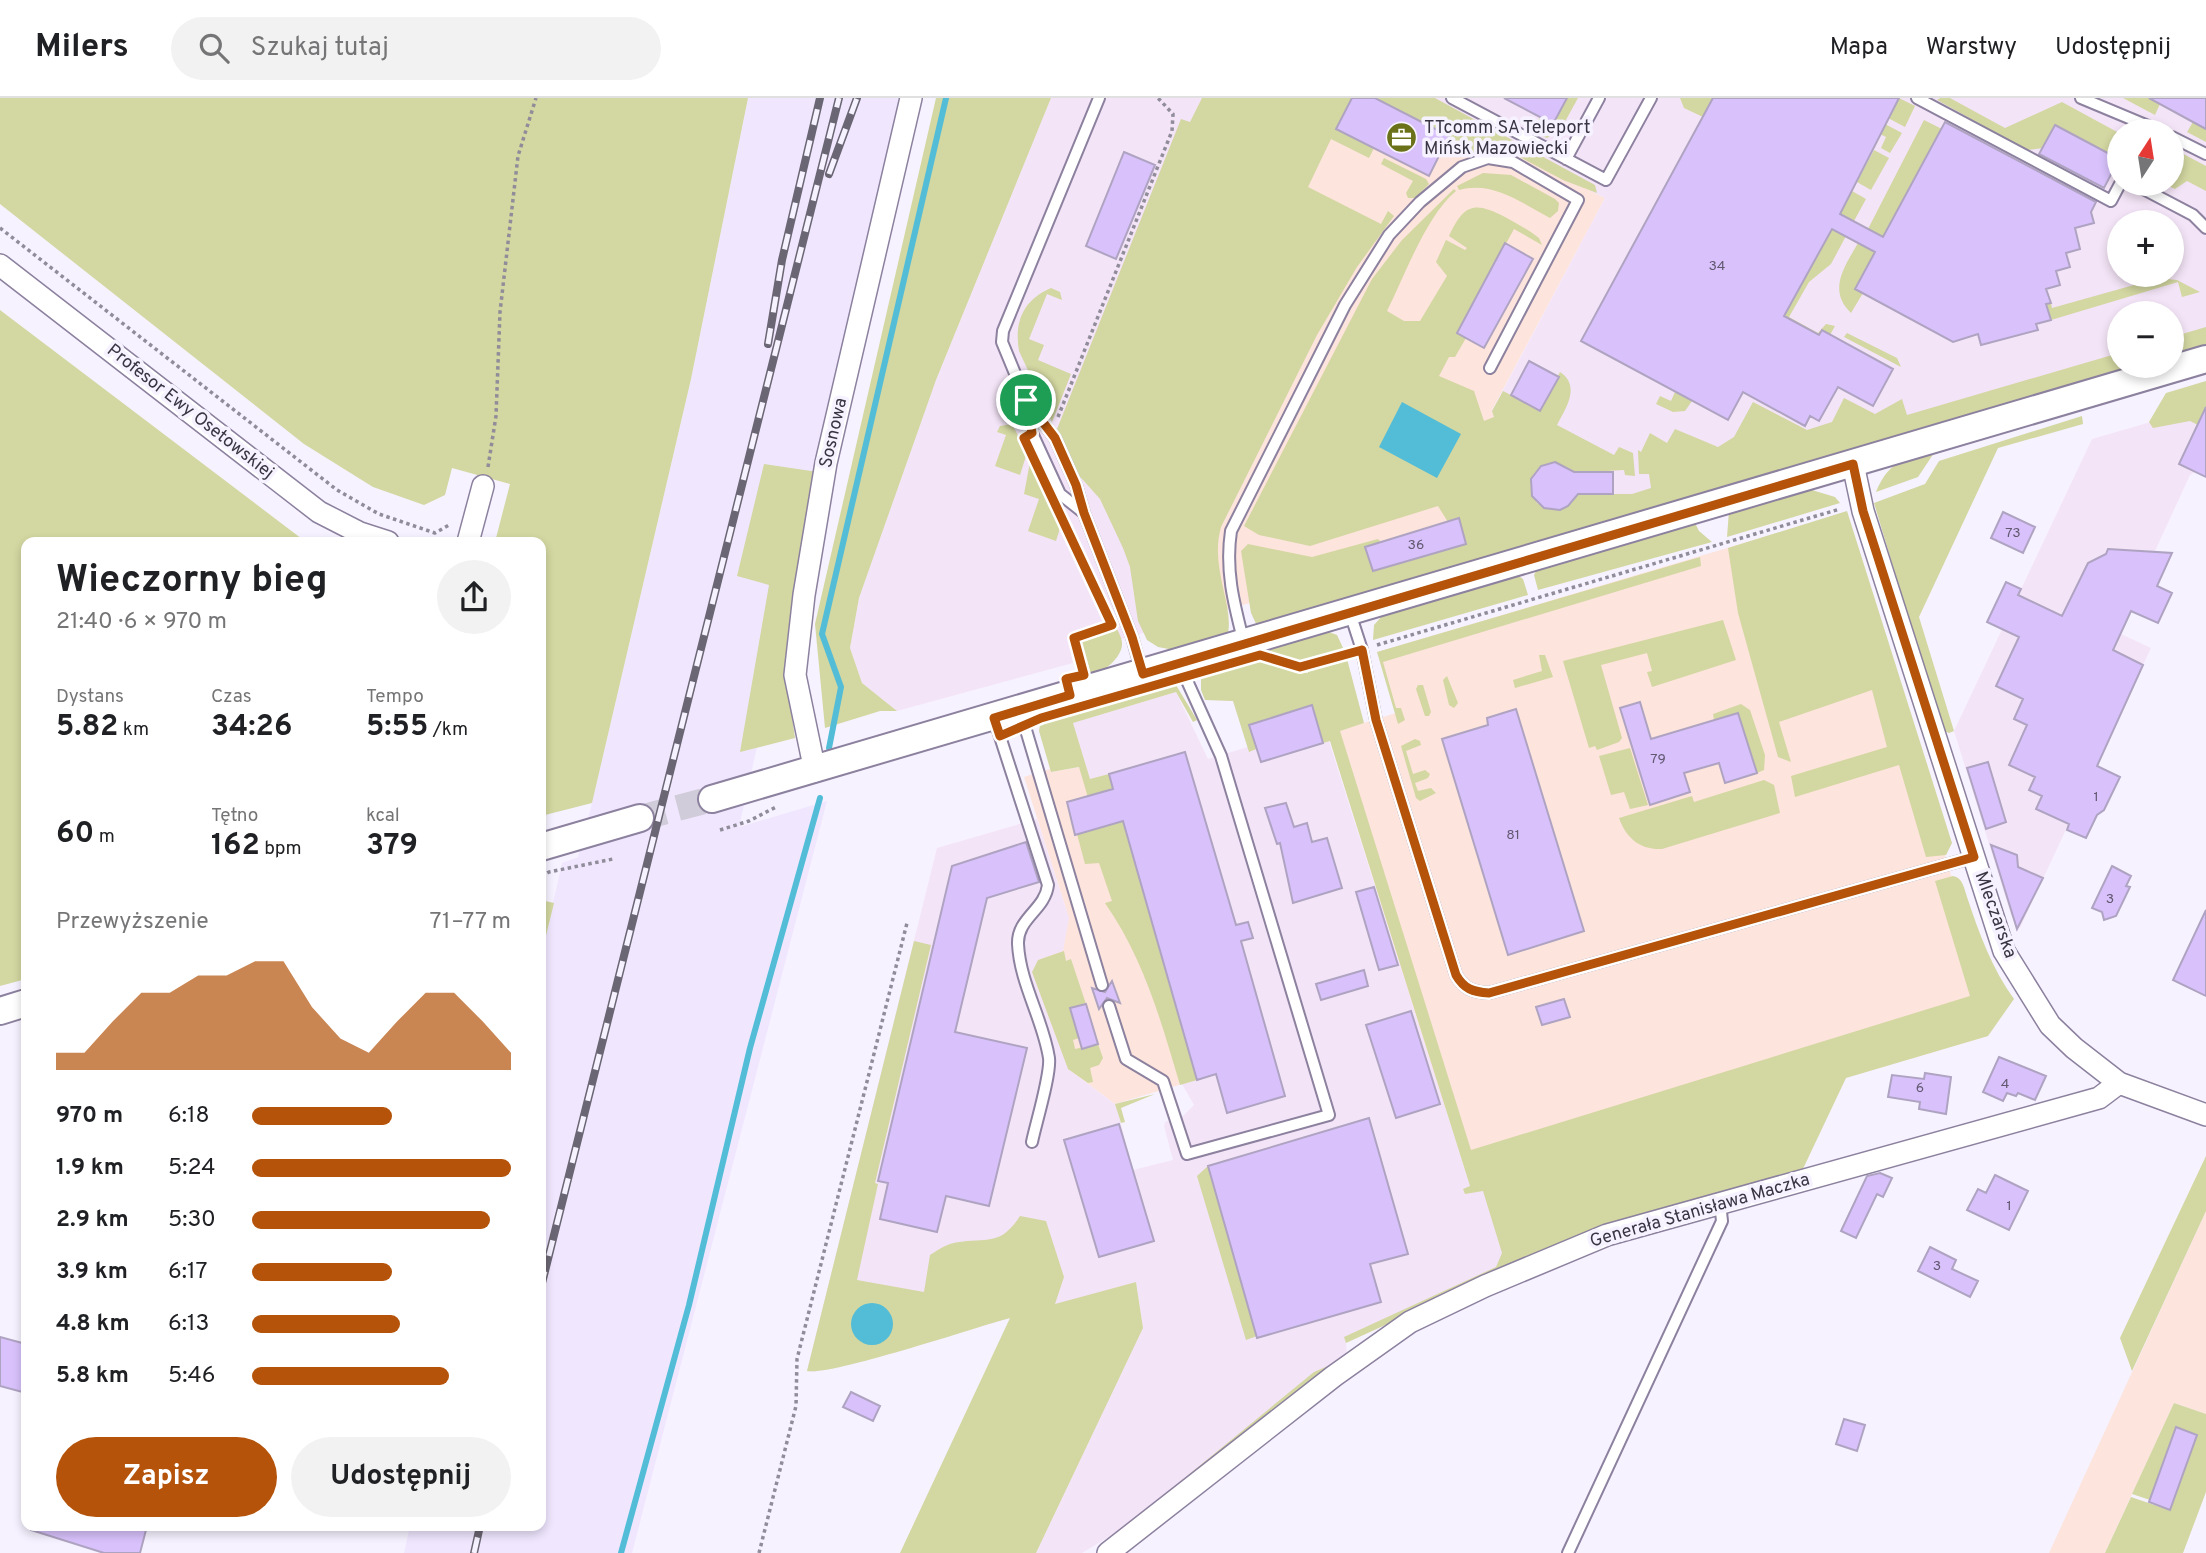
<!DOCTYPE html>
<html lang="pl">
<head>
<meta charset="utf-8">
<style>
	body { margin:0; font-family:Overpass,sans-serif; background:#f2f2f2; color:#202124; height:100vh; display:flex; flex-direction:column; font-size:26px; white-space:nowrap }
	* { box-sizing:border-box; margin:0 }
	p { font-size:23px; color:#757577 }
	.icon { flex:none; width:38px; height:38px; fill:none; stroke:currentColor; stroke-width:2; stroke-linecap:round; stroke-linejoin:round }
	.map { position:relative; flex:1; overflow:hidden }
	.details { position:absolute; left:21px; top:439px; width:525px; height:994px; display:flex; flex-direction:column; background:#fff; border-radius:14px; box-shadow:0 4px 10px #0003 }
	.details>* { flex:none }
	.needle { width:46px; rotate:12deg }
	.tools { position:absolute; left:2107px; top:21px; display:grid; gap:14px }
	.tools a { display:grid; place-items:center; width:77px; height:77px; border-radius:50%; background:#fff; box-shadow:0 4px 10px #0003; font-size:35px }
	.pin { position:absolute; display:grid; place-items:center; width:60px; height:60px; color:#fff; margin:-30px; border:4px solid #fff; border-radius:50%; box-shadow:0 2px 7px #0007 }
	.round { display:grid; place-items:center; flex:none; width:74px; height:74px; border-radius:37px; background:#f2f2f2 }
	.headline { display:flex; align-items:center; justify-content:space-between; height:119px; padding:0 35px }
	h1 { font-size:38px; font-weight:700; line-height:52px }
	.figures { display:grid; grid-template-columns:repeat(3,1fr); gap:10px; height:119px; padding:7px 35px }
	.figures div { display:grid; align-content:center }
	.figures b { font-size:30px; font-weight:700 }
	.figures small { font-size:19px; font-weight:400 }
	.figures p { font-size:19px }
	.chart { height:196px; padding:14px 35px }
	.chart p { display:flex; justify-content:space-between }
	.chart svg { width:100%; height:126px; margin-top:7px; fill:#b45309; opacity:.7 }
	.primary-button { display:flex; gap:14px; margin-top:auto; padding:14px 35px }
	.primary-button a { flex:1; height:80px; border-radius:42px; background:#b45309; color:#fff; font-size:28px; font-weight:700; line-height:80px; text-align:center }
	.primary-button a+a { background:#f2f2f2; color:#202124 }
	ul { padding:0 35px; list-style:none; font-size:23px }
	li { display:grid; grid-template-columns:112px 84px 1fr; align-items:center; height:52px }
	li i { height:18px; border-radius:9px; background:#b45309 }
	header { display:flex; align-items:center; gap:42px; box-sizing:border-box; height:98px; padding:0 35px; background:#fff; border-bottom:2px solid #e0e0e0 }
	header strong { font-size:33px }
	nav { display:flex; gap:38px; margin-inline-start:auto; font-size:24px }
	.search { width:490px; height:63px; background:#f2f2f2; display:flex; align-items:center; gap:18px; box-sizing:border-box; padding:0 24px; border-radius:38px; color:#757577; font-size:26px }
	.map>svg:first-child { display:block }
</style>
</head>
<body>
<header>
<strong>Milers</strong>
<div class="search"><svg class="icon" aria-label="search" viewBox="0 0 24 24"><circle cx="10" cy="10" r="6"/><path d="M15 15l6 6"/></svg>Szukaj tutaj</div>
<nav><a>Mapa</a><a>Warstwy</a><a>Udostępnij</a></nav>
</header>
<div class="map">
<svg width="2206" height="1455" viewBox="0 0 2206 1455">
	<rect width="100%" height="100%" fill="#f6f2ff"/>
	<path fill="#fde4dc" d="M1219 0H1409L1605 100 1492 312 1528 432 1216 514 1211 525Z
		M1828 420 1842 430 1974 850 1988 938 1487 1084 1443 1005 1328 636 1396 615 1378 554Z
		M1086 668 1182 986 1115 1006 1068 971 1032 874 1069 820 1024 679 1050 671 1051 674Z
		M2206 1113V1316L2174 1305 2105 1455H2049Z"/>
	<path fill="#f4e4f7" fill-rule="evenodd" d="M1051 0H1219L1240 380 1143 535 1071 556 1073 565 897 613 862 585 850 550 859 500 936 282Z
		M1409 0H2206V231L2172 241V215H2119V257L1528 432 1492 313 1605 100ZM2119 33H2172V86H2119ZM2119 124H2172V177H2119Z
		M2206 308 2198 372 2190 377 2121 527V536L2151 550 2020 830 2011 817 1954 633 2092 341Z
		M1309 580 1470 1088 1487 1084 1514 1168 1346 1244 1347 1260 1185 1393 1082 1455H1036L1143 1230 1136 1184 856 1264 814 1274 807 1273 937 750 1037 721 1069 820 1063 853 1038 862 1032 874 1068 971 1116 1007 1133 1072 1173 1062 1164 1028 1165 1024 1183 1018 1194 1007 1182 986 1073 625 1176 594 1208 661 1248 649 1233 603 1212 602Z"/>
	<path fill="#f0e7ff" d="M748 0H903L739 729 827 703 632 1455H404L410 1428H541V858L562 765 578 759 592 705 691 281Z"/>
	<path fill="#d3d7a1" fill-rule="evenodd" d="M0 0H748L691 281 592 705 541 718V444H495L510 386 452 370 445 397 424 407 373 389 304 346 0 106Z
		M936 0H1051L936 282 859 500 850 550 862 585 897 613H880L825 630 815 526Z
		M1202 0H1352L1374 50 1369 60 1331 41 1308 89 1381 126 1388 113 1394 118 1357 169 1317 237 1221 429C1209 471 1236 510 1227 539L1174 552 1158 549 1147 542 1138 523 1130 469 1123 450 1100 401 1075 373 1057 331 1181 21 1190 24Z
		M1375 0H1435L1595 87 1597 95 1563 82 1516 57 1493 52 1472 56 1447 42 1449 38Z
		M1567 0H1578L1561 31 1547 40 1532 34 1540 19 1553 26Z
		M1680 0H1713L1703 19 1684 10Z
		M1899 0 1915 8 1905 29 1888 20Z
		M1940 0H1950L2005 30 2062 4 2119 35V62L2055 27 2043 50 2027 52 1937 2Z
		M2123 0H2149L2160 6 2155 17Z
		M1924 22 1942 31 1883 139 1868 131Z
		M2193 24 2206 31V44L2187 34Z
		M1885 26 1902 35 1890 55 1881 50 1886 39 1880 36Z
		M2172 50 2206 68V93L2187 83 2175 91 2164 86H2172Z
		M1874 52 1889 60 1871 92 1857 84Z
		M1384 60 1426 81 1429 86 1415 100H1408L1406 95 1413 83 1381 66Z
		M1483 75 1511 77 1555 101 1559 105 1558 113 1550 120C1520 104 1493 83 1459 92L1457 88Z
		M1454 91 1456 93C1426 118 1405 177 1387 213L1404 223H1420L1447 178 1436 164 1446 142 1465 152 1467 150 1449 138C1464 106 1474 103 1505 119 1517 126 1528 131 1539 140L1542 147 1514 131 1457 235 1466 240 1455 259H1449L1439 278 1474 293 1484 323 1494 319 1492 313 1503 293 1540 312 1560 274C1581 288 1566 310 1557 327L1614 357 1619 349 1633 355 1635 378 1625 377 1624 372 1589 374 1588 396H1632L1651 390 1649 376H1639L1638 352 1641 354 1650 335 1667 345 1675 331 1718 349 1734 339 1753 304 1807 332 1832 324 1844 300 1875 316 1902 301 1907 317 2119 255V268H2141L1258 530 1251 515 1241 453 1248 446 1312 459 1378 441 1381 444 1365 449 1373 472 1466 446 1459 421 1448 424 1438 408 1310 448 1259 437 1244 428 1372 181 1402 142ZM1555 364 1575 374 1577 397C1568 413 1552 416 1537 405 1524 386 1533 367 1555 364Z
		M1852 93 1866 101 1854 123 1840 116Z
		M1832 131 1846 138 1831 166 1809 184 1789 219 1818 235 1826 226 1835 228 1830 237H1819L1784 218Z
		M1858 145 1875 154 1855 191 1863 195 1851 215C1827 192 1845 168 1858 145Z
		M2159 180 2177 182 2200 194 2182 199 2178 184 2051 222 2046 206 2051 205 2052 210Z
		M1051 190 1060 194 1062 202 1047 196 1029 241 1044 247 1038 262 1071 276 1052 324 1019 253C1014 224 1023 202 1051 190Z
		M0 212 306 444H26V881L0 888Z
		M2206 229V247L2172 258V239Z
		M1847 235 1897 260 1901 269 1844 239Z
		M2206 283V331L2190 323 2153 330 2149 324 2166 295Z
		M1675 294 1692 303 1685 313 1673 314 1656 306 1660 298 1671 303Z
		M2082 318 2083 326 1998 350 1919 519 1954 633 1949 635 1942 632 1874 405 1925 386 1939 363Z
		M1012 326 1027 355 1020 377 995 368 1006 337 997 334 1000 328Z
		M1936 352 1918 379 1876 394C1889 362 1905 361 1936 352Z
		M1030 364 1061 427 1056 443 1028 433 1039 401 1024 396Z
		M764 366 818 374 786 577 795 640 740 654 769 487 737 478Z
		M1812 392 1835 399 1840 405 1727 439 1729 413 1798 393Z
		M1847 413 1952 745 1946 757 1926 759 1899 667 1795 699 1791 678 1887 649 1872 592 1779 624 1791 664 1778 659 1738 515 1728 450Z
		M1694 423 1699 433 1712 444 1538 492 1534 477 1537 471Z
		M1700 459 1701 468 1383 564 1396 610H1401L1405 622 1398 626 1377 554Z
		M1516 476 1523 481 1528 497 1373 542 1374 527 1383 517Z
		M1723 522 1736 562 1652 589 1647 574 1652 573 1647 555 1601 567 1622 640 1619 644 1597 652 1595 648 1589 650 1563 563Z
		M1116 529C1118 533 1122 540 1122 545 1123 559 1103 575 1091 577L1080 540Z
		M1326 533 1337 537 1344 552 1300 564 1259 553Z
		M1539 557H1545L1553 579 1515 590 1513 582 1542 573Z
		M1347 561 1364 625 1340 633 1471 1052 1970 898 1935 783 1953 778C1963 780 1964 790 1967 799 1979 835 1992 871 2014 901L1988 938 1846 980 1801 1075 1514 1168 1346 1245 1344 1239 1496 1169 1502 1155 1483 1093 1465 1096 1463 1091 1470 1088 1330 643 1323 645 1312 608 1249 627 1256 651 1249 654 1233 603 1205 602 1201 592V580L1262 562 1308 575V572Z
		M1447 578 1458 605 1454 610 1449 607 1443 582Z
		M1176 587 1197 622 1193 624 1176 594 1073 625 1090 681 1109 676 1197 982 1180 987C1161 923 1144 861 1105 805L1112 803 1099 765 1085 766 1077 736 1097 730 1079 669 1051 674 1039 633 1040 627Z
		M1418 587H1423L1431 614 1429 618H1425L1416 591Z
		M1741 606 1750 612 1765 657 1764 672 1757 675 1738 615 1714 622 1713 616Z
		M1415 641 1420 643 1421 647 1406 653 1413 676 1425 672 1430 676 1428 680 1415 685 1418 693 1431 690 1436 695 1420 703 1416 700 1401 648Z
		M1630 650 1648 707 1630 711 1624 694 1611 697 1599 658Z
		M1764 682 1774 687 1780 715 1662 751C1640 752 1626 740 1619 720L1692 698 1694 704Z
		M541 802 554 805 541 858Z
		M914 843 931 847 875 1085 878 1086 857 1182 924 1194 930 1157C936 1153 944 1148 950 1146 984 1137 998 1152 1020 1118L1046 1123 1064 1179 1055 1206 1136 1184 1143 1230 1036 1455H900L1010 1220C976 1229 831 1278 807 1273Z
		M1064 853 1066 863 1071 861 1086 906 1071 911 1079 940 1073 942 1075 951 1098 946 1103 960 1099 967 1090 970 1093 984 1088 985 1068 971 1032 874 1038 862Z
		M1155 996 1121 1010 1125 1024 1121 1025 1115 1006Z
		M2206 1058V1113L2132 1273 2120 1240Z
		M1208 1068 1257 1238 1246 1242 1197 1078Z
		M1337 1264 1185 1393 1181 1383 1314 1274Z
		M2174 1305 2206 1316V1394L2183 1455H2105L2131 1399 2169 1412 2196 1336 2176 1330 2150 1402 2132 1396Z"/>
	<path fill="#53bdd8" d="M1402 304 1461 336 1437 380 1379 349Z
		M851 1226a21 21 0 1 1 42 0a21 21 0 1 1-42 0Z"/>
	<g fill="none" stroke-linecap="round" stroke-linejoin="round">
		<path stroke="#53bdd8" stroke-width="6" d="M829 650 841 589 822 536 946 0
			M621 1455 689 1207 750 950 820 700"/>
	</g>
	<path fill="#d9c2fc" stroke="#afa3c2" stroke-width="2" d="M1352 0H1375L1449 38 1429 78 1336 31Z
		M1504 0H1567L1553 26Z
		M1713 0H1899L1840 116 1883 139 1945 24 2096 104 2091 114 2094 125 2075 130 2080 151 2066 155 2070 169 2056 173 2060 187 2046 191 2051 205 2046 206 2051 222 2036 226 2038 232 1981 247 1978 236 1953 244 1855 191 1875 154 1832 131 1784 218 1819 237 1822 232 1893 271 1873 308 1838 289 1819 323 1810 318 1805 328 1743 294 1728 322 1581 243Z
		M2149 0H2206V31L2193 24Z
		M2055 27 2119 61 2104 90 2039 56Z
		M1124 54 1155 67 1116 161 1086 148Z
		M1505 145 1533 161 1484 250 1457 235Z
		M1529 263 1559 279 1540 313 1511 297Z
		M2206 309V379L2179 366Z
		M1555 364 1574 374H1613V396H1578L1568 408 1560 412 1544 410 1532 398 1531 381 1541 368Z
		M2003 414 2035 429 2023 455 1991 440Z
		M1459 420 1466 446 1373 473 1365 449Z
		M2108 451 2172 455 2157 488 2172 495 2158 525 2131 513 2113 552 2143 567 2097 668 2120 679 2104 712 2097 717 2086 740 2067 732 2069 726 2036 711 2042 698 2029 692 2035 679 2009 667 2027 627 2014 621 2023 601 1996 588 2019 539 1987 524 2006 484 2021 491 2018 497 2062 518 2088 465 2106 456Z
		M1640 604 1651 641 1738 615 1757 675 1725 685 1719 665 1684 675 1690 694 1650 707 1620 610Z
		M1312 607 1323 645 1261 664 1249 627Z
		M1516 611 1584 833 1508 857 1442 641 1488 627 1487 620Z
		M1185 654 1236 827 1248 824 1253 840 1241 843 1285 998 1227 1015 1216 976 1197 982 1123 723 1075 737 1067 704 1113 691 1109 676Z
		M1988 664 2006 724 1986 731 1967 670Z
		M1286 705 1294 729 1307 725 1312 744 1327 740 1342 790 1293 805 1280 745 1277 746 1265 710Z
		M1026 744 1039 784 987 800 955 934 1027 950 989 1108 946 1098 937 1134 880 1121 888 1085 878 1083 952 768Z
		M1991 747 2017 757 2018 769 2043 780 2017 831Z
		M2112 768 2131 778 2126 788 2130 789 2116 818 2104 822 2102 814 2092 810Z
		M1374 789 1398 867 1379 872 1356 794Z
		M2206 812V898L2173 882Z
		M1364 872 1368 888 1321 902 1316 886Z
		M1112 883 1120 905 1107 900 1099 911 1092 890 1105 894Z
		M1564 901 1570 919 1542 927 1536 909Z
		M1086 906 1098 946 1082 951 1070 910Z
		M1411 913 1440 1006 1396 1020 1366 927Z
		M1999 959 2046 978 2035 1002 2018 995 2016 998 2007 995 2003 1003 1983 994Z
		M1925 975 1951 979 1946 1016 1919 1011 1920 1004 1888 999 1892 977 1924 981Z
		M1369 1020 1408 1156 1370 1166 1381 1204 1257 1240 1208 1068Z
		M1119 1026 1154 1143 1099 1159 1064 1042Z
		M1880 1075 1892 1080 1883 1099 1877 1096 1856 1140 1841 1133 1867 1078Z
		M1995 1077 2028 1093 2009 1132 1967 1112 1978 1091 1986 1095Z
		M1930 1149 1956 1162 1952 1171 1978 1183 1970 1199 1918 1173Z
		M0 1239 26 1246V1295L0 1288Z
		M851 1294 880 1308 873 1323 843 1309Z
		M1844 1321 1865 1327 1857 1353 1836 1346Z
		M2176 1329 2197 1337 2170 1412 2149 1404Z
		M31 1428H147L140 1455H104L31 1432Z"/>
	<g fill="none" stroke-linecap="round" stroke-linejoin="round">
		<path stroke="#d0ccd9" stroke-width="26" stroke-dasharray="26 13" stroke-linecap="butt" d="M640 720 712 701"/>
		<defs>
			<path id="service" d="M1452 0 1606 82 1651 0
				M1917 0 2111 103 2120 86
				M2081 0 2160 33
				M2172 39 2206 56
				M1566 61 1599 0
				M2134 86 2193 117 2206 130
				M1027 304 1055 340 1076 387 1084 415 1132 539 1142 574
				M1084 415 1060 396 1032 335 1026 302 1002 244 1003 233 1099 0
				M1350 515 1362 552 1376 622 1456 877C1464 891 1473 894 1489 895L1974 759
				M1244 545C1234 506 1225 473 1231 433L1345 207 1389 137 1420 104 1462 69 1488 60 1513 64 1578 102 1490 270
				M1020 612 1102 887
				M994 620 1048 787C1045 812 1017 820 1018 846 1020 886 1043 921 1049 960 1051 976 1036 1025 1032 1044
				M1109 908 1126 961 1163 983 1187 1056 1329 1017 1221 658 1179 565
				M1568 1455 1722 1123 1720 1105"/>
			<path id="minor" d="M0 167 319 414 360 435 388 444
				M1853 366 1863 413 2004 853 2050 927 2074 950 2119 985 2206 1017
				M468 444 483 388
				M815 673 795 577 804 497 826 365 911 0
				M1108 1455 1334 1278 1410 1224 1485 1188 1607 1137 2099 1000 2119 985"/>
			<path id="tertiary" d="M712 701 2206 261
				M541 749 640 720
				M0 913 26 905"/>
		</defs>
		<use href="#service" stroke="#8c819e" stroke-width="14"/>
		<use href="#minor" stroke="#8c819e" stroke-width="24"/>
		<use href="#tertiary" stroke="#8c819e" stroke-width="30"/>
		<path stroke="#908c99" stroke-width="3.5" stroke-dasharray="3.5 3.5" stroke-linecap="butt" d="M0 130 337 392 379 416 435 435 449 427
			M1058 319 1172 33 1173 16 1158 0
			M488 369 496 318 500 214 518 58 536 0
			M1062 420 1088 476
			M1377 547 1840 411
			M1273 561 1300 569 1346 556
			M1081 567 1074 539 1112 527
			M720 732 749 723 776 709
			M541 778 549 774 613 761
			M759 1455 796 1308 797 1261 907 825"/>
		<use href="#service" stroke="#fff" stroke-width="10"/>
		<use href="#minor" stroke="#fff" stroke-width="21"/>
		<use href="#tertiary" stroke="#fff" stroke-width="26"/>
		<defs>
			<path id="rail" d="M829 76 857 0
				M768 246 782 162 820 0
				M541 1189 839 0
				M474 1455 480 1428"/>
		</defs>
		<use href="#rail" stroke="#6b6673" stroke-width="8"/>
		<use href="#rail" stroke="#f6f2ff" stroke-width="5" stroke-dasharray="16" stroke-linecap="butt"/>
	</g>
	<g fill="none" stroke-linecap="round" stroke-linejoin="round">
		<defs>
			<path id="route" d="M1026 302 1055 340 1076 387 1084 415 1132 539 1143 576 1853 366 1863 413 1974 759 1489 895C1473 894 1464 891 1456 877L1376 622 1362 552 1300 569 1260 557 1041 620 1000 638 994 620 1070 597 1066 581 1084 577 1074 540 1112 527 1024 340 1032 335Z"/>
		</defs>
		<use href="#route" stroke="#fff" stroke-width="14"/>
		<use href="#route" stroke="#b45309" stroke-width="9"/>
	</g>
	<defs>
		<symbol id="office-disc" viewBox="-11 -11 22 22"><circle r="9.5" fill="#6a7118" stroke="#f6f2ff"/><path d="M-6-3h4V-5.5h4V-3h4V5H-6ZM-1-4.5V-3h2v-1.5ZM-6 0V1H6V0Z" fill="#fff"/></symbol>
	</defs>
	<g fill-rule="evenodd">
		<use href="#office-disc" x="1384" y="22" width="35" height="35"/>
	</g>
	<g text-anchor="middle" dominant-baseline="central" stroke-width="7" stroke-linejoin="round" paint-order="stroke">
		<g font-size="14" fill="#625870">
			<text x="1717" y="168">34</text>
			<text x="2013" y="435">73</text>
			<text x="1416" y="447">36</text>
			<text x="1658" y="661">79</text>
			<text x="2096" y="699">1</text>
			<text x="1513" y="737">81</text>
			<text x="2110" y="801">3</text>
			<text x="2005" y="986">4</text>
			<text x="1920" y="990">6</text>
			<text x="2009" y="1108">1</text>
			<text x="1937" y="1168">3</text>
		</g>
		<g font-size="18" fill="#3a3542" stroke="#f6f2ff" text-anchor="start">
			<text x="1424" y="30">TTcomm SA Teleport<tspan x="1424" dy="21">Mińsk Mazowiecki</tspan></text>
		</g>
		<g font-size="18" fill="#3a3542" stroke="#f6f2ff">
			<text transform="translate(190 314) rotate(38)">Profesor Ewy Osetowskiej</text>
			<text transform="translate(834 335) rotate(-77)">Sosnowa</text>
			<text transform="translate(1995 817) rotate(70)">Mleczarska</text>
			<text transform="translate(1700 1113) rotate(-16)">Generała Stanisława Maczka</text>
		</g>
	</g>
</svg>
<div class="tools">
<a><svg class="needle" viewBox="-14 -14 28 28"><path d="M0-13l5 13h-10z" fill="#e53935"/><path d="M0 13l5-13h-10z" fill="#757577"/></svg></a>
<a>+</a>
<a>−</a>
</div>
<div class="pin" style="left:1026px;top:302px;background:#1e9e55"><svg class="icon" aria-label="arrive" viewBox="0 0 24 24"><path d="M6 21V4h12l-3 4 3 4H6"/></svg></div>
<section class="details">
<div class="headline"><div><h1>Wieczorny bieg</h1><p>21:40 · 6 × 970 m</p></div><a class="round"><svg class="icon" aria-label="share" viewBox="0 0 24 24"><path d="M12 15V3M7 8l5-5 5 5M5 13v7h14v-7"/></svg></a></div>
<div class="figures">
<div><p>Dystans</p><b>5.82<small> km</small></b></div>
<div><p>Czas</p><b>34:26</b></div>
<div><p>Tempo</p><b>5:55<small> /km</small></b></div>
</div>
<div class="figures">
<div><b>60<small> m</small></b></div>
<div><p>Tętno</p><b>162<small> bpm</small></b></div>
<div><p>kcal</p><b>379</b></div>
</div>
<div class="chart"><p><span>Przewyższenie</span>71–77 m</p>
<svg viewBox="0 0 160 44" preserveAspectRatio="none"><path d="M0 44V38L10 38L20 27L30 17L40 17L50 11L60 11L70 6L80 6L90 22L100 33L110 38L120 27L130 17L140 17L150 27L160 38V44z"/></svg>
</div>
<ul>
<li><b>970 m</b>6:18<i style="width:54%"></i></li>
<li><b>1.9 km</b>5:24<i style="width:100%"></i></li>
<li><b>2.9 km</b>5:30<i style="width:92%"></i></li>
<li><b>3.9 km</b>6:17<i style="width:54%"></i></li>
<li><b>4.8 km</b>6:13<i style="width:57%"></i></li>
<li><b>5.8 km</b>5:46<i style="width:76%"></i></li>
</ul>
<div class="primary-button"><a>Zapisz</a><a>Udostępnij</a></div>
</section>
</div>
</body>
</html>
